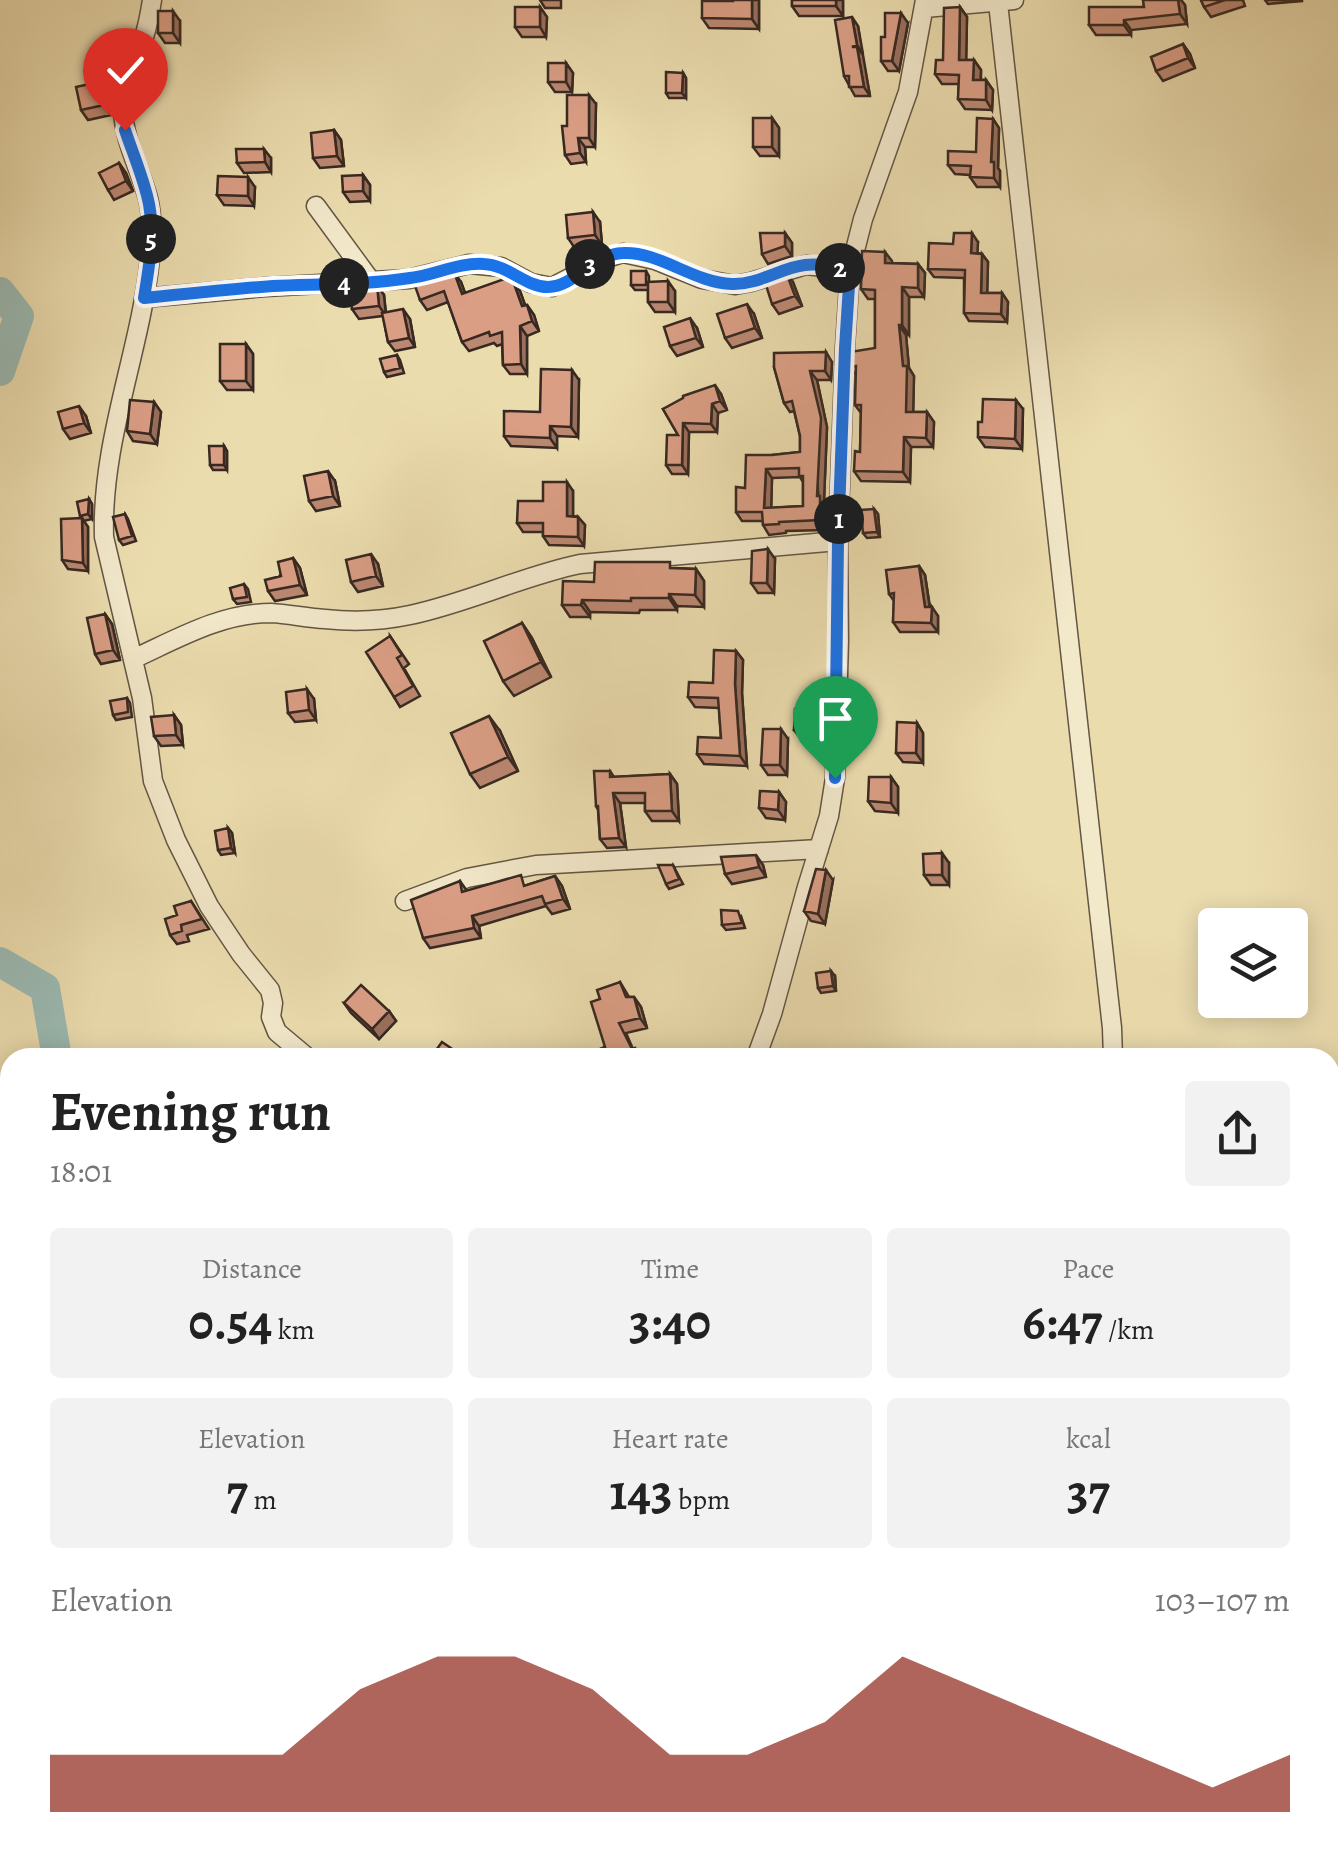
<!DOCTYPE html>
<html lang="en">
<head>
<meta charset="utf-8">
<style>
	body { margin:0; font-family:Alegreya,serif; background:#f2f2f2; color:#222; height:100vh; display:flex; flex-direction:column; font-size:38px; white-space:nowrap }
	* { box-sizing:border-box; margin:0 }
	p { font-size:32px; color:#767676 }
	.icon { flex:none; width:55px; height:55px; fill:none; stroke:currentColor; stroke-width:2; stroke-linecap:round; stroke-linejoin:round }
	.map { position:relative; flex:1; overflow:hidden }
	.drawer { position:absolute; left:0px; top:1048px; width:1340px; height:812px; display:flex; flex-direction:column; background:#fff; border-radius:30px 30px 0 0; box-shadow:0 5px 25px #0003 }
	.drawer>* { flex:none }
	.controls { position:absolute; left:1198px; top:908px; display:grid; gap:20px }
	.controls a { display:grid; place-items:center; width:110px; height:110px; border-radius:10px; background:#fff; box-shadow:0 5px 25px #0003; font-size:50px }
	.pin { position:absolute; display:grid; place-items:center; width:85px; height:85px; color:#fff; margin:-102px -42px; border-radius:50% 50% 50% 0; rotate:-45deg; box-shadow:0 0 10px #0007 }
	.pin .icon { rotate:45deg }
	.km { position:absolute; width:50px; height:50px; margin:-25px; border-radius:50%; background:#222; color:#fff; font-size:28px; line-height:50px; text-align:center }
	.round { display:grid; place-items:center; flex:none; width:105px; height:105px; border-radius:10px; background:#f2f2f2 }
	.headline { display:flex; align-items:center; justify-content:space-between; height:170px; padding:0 50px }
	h1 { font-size:55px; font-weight:700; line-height:75px }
	.stats { display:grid; grid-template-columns:repeat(3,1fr); gap:15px; height:170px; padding:10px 50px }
	.stats div { display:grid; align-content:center; border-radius:10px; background:#f2f2f2; text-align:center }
	.stats b { font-size:50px; font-weight:700 }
	.stats small { font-size:28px; font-weight:400 }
	.stats p { font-size:28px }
	.chart { height:280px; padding:20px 50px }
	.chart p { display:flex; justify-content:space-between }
	.chart svg { width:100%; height:180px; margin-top:10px; fill:#8f2418; opacity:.7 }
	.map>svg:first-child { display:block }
</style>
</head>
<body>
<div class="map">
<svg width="1338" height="1859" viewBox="0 0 1338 1859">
	<rect width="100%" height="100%" fill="#ebdcae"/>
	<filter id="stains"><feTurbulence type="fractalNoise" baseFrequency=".002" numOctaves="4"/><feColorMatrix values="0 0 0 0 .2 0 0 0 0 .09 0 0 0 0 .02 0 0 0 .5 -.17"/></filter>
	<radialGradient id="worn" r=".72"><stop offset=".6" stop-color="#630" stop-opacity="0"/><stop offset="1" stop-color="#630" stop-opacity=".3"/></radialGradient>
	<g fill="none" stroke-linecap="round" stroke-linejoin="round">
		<path stroke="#9bbab3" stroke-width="30" d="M0 292 19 316 0 371
			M0 962 45 988 57 1058
			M634 1850 637 1859"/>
		<defs>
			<path id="street" d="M152 0C150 13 148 25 144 37 137 62 122 84 123 110 124 141 140 169 148 198 153 218 152 238 150 259 140 352 101 442 104 537L142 698 153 781 176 840 209 906 241 954 270 990 273 1003 271 1017 277 1032 308 1058
				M998 3 1112 1028 1113 1058
				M925 8 1014 0
				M316 206 371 281
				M144 298 266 287 409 279 469 264 501 267 531 283 552 287 579 273 594 262 623 253 655 260 702 279 735 285 751 282 806 265 850 270
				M133 659C177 639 221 613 271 613 289 614 307 618 325 619 353 622 382 621 410 615 468 603 522 576 580 564L838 541
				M405 901 467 878 536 865 819 849
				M756 1058 772 1014 807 887 829 816 835 778 839 641 838 541 845 347 850 270 863 219 908 92 925 0
				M899 1850 903 1859
				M3 1859 30 1850
				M257 1859 271 1850"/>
		</defs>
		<use href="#street" stroke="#645644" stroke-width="21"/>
		<use href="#street" stroke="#f2e8ca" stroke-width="18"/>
	</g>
	<path fill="#bb8872" stroke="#372921" stroke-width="2.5" fill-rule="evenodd" d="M540 0H561V8H545Z
		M759 0V29L709 28 702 18 733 1Z
		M792 0H843V16H799L792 6Z
		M1143 0H1181L1185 5 1187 24 1131 30V35H1096L1089 25 1144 7Z
		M1201 0H1243L1245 6 1211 17 1204 7Z
		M1265 0H1302V1L1268 4Z
		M540 7 547 17 546 37H522L515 27Z
		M960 7 967 17 966 60H974L981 70V80H986L993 90 992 110 965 109 958 99 959 84H942L935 74 943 60Z
		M180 21V43H165L158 33Z
		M908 23 899 71H888L881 61 885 37Z
		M858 26 862 54 870 96H855L844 76Z
		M1183 44 1190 54 1195 68 1163 81 1156 71Z
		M566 63 573 73 572 92H555L548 82Z
		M683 73 686 78V98H669L666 93Z
		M106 92 111 115 88 120 81 110Z
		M596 104 595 147H585L586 162 571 164 565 155 567 126Z
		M772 118 779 128V156H760L753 147Z
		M993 119 999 128 998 168 1000 171V187H977L970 177V175L955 174 948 165 976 152Z
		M334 130 341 140 344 166 320 168 313 158Z
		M271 158V172L244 173 237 163Z
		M119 163 126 173 133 191 114 200 108 190Z
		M363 175 370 185V201L350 202 343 192Z
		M255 187 254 206 224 205 217 195Z
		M600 222 602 245 574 247 568 238Z
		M785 233 792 243V256L768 264 762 254Z
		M978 242 977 253 982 254 988 262 987 293H1002L1008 302 1007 322 969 321 964 313V278L934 277 928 269 953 244Z
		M885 252 892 263 918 264 925 273 924 297H909V335H906L909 368 914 376 913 412H927L934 422 933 447H911L910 482 861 481 854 471 860 452 861 413 855 405 856 375 850 367 875 348V299H868L861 289Z
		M646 271 649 276V282L675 291V312H655L648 302V290H635L631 285Z
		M786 272 793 282 802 306 779 314 772 304Z
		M513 281 520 291 525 305H527L534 315 539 331 527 336V374H510L503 365 502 344 497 346 494 343 469 351 462 342 448 302 427 310 420 300 461 282 465 293Z
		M384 295 386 313 410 319 415 347 395 351 388 342 383 316 359 319 352 309Z
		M754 314 762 338 732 348 725 338Z
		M697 328 703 347 677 356 670 346Z
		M246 344 253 354V390H227L220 381Z
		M397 355 400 360 404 373 387 377 384 372Z
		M832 362 831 380H817L827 427 824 501 827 505 826 530 786 531V533L769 535 763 525V521H742L736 512 745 488 772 455 800 452V436L794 411 790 412 784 403 774 367ZM800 477 803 482V506L771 508 772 478Z
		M579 380 578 437 557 436V448L511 446 504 436 540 412Z
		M721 394 727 410 718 413 717 432H689L688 474H672L666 465 678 435 663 409Z
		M154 402 161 412 157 444 133 441 127 431Z
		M1023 409 1022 449 985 447 978 437 982 422Z
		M86 416 91 433 70 439 63 429Z
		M224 446 227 451V470H213L210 465Z
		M335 481 340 506 316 511 309 501Z
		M573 491V516L578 517 585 525 584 546 549 545 543 536V532H523L517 523 543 501Z
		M89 499 92 504V519L83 521 88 527V571L68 569 62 560 81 518 80 516Z
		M874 509 878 514 880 537 867 538 863 533Z
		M125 514 128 519 136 541 123 545 119 540Z
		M293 558 300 568 307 595 275 601 268 591Z
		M775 559 774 593H758L751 583Z
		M378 564 383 586 358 592 351 582Z
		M919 566 925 575 930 607 938 616V632H900L893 622 894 601 889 594Z
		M674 568 696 569 704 581V607L677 606V610H640L639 613 590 612V617H570L562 605 594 582Z
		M244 584 248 589 251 602 237 604 233 599Z
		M105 614 112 624 120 660 101 664 95 654Z
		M522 623 532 638 551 677 514 696 503 681Z
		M390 636 409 664 404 668 420 696 400 707 394 697Z
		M736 651 743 660 742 693 747 766 704 764 697 754 721 738 719 708 695 707 688 697 713 683Z
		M127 698 130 703 132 717 116 720 113 715Z
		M314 699 316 720 295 722 288 713Z
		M174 715 181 725 183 745 161 746 154 736Z
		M814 715 813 736 798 735 794 730Z
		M917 723 923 733V763L903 762 896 753Z
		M500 731 518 771 480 788 470 774Z
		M788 739 787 775H768L761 765Z
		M610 771 614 777 670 774 677 784 679 821H652L645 811V803H620L626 847 607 848 600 839 598 810 596 806Z
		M891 777 898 787V813L875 811 868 801Z
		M779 792 786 802 785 820 766 818 759 808Z
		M228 828 232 833 235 853 221 855 218 850Z
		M949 863V885H931L924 875Z
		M673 865 683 884 669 889 666 884Z
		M763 865 766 877 732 884 725 874Z
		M555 876 562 886 570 909 552 914 546 906 479 926 481 938 430 948 423 938 460 881 467 891 527 885Z
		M833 880 825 924 811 921 804 911Z
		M191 901 209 929 187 935 189 941 177 944 170 935 177 915Z
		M741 916 745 928 726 930 722 925Z
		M835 976 836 991 821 993 818 988Z
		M620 982 629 997H634L641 1007 647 1028 626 1033 633 1049 635 1048 642 1058H580L605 1047 600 999Z
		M344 1003 389 1011 396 1021 379 1039 351 1013Z
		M10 1321V1343L0 1347V1325Z
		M10 1443V1485L0 1489V1445Z
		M10 1572V1611L0 1613V1574Z
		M10 1647V1687L0 1689V1649Z
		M176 1850H209L210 1852 181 1856Z
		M456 1850H483L485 1859H457Z"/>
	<path fill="#996f5d" stroke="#372921" stroke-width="2.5" d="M752 0H759V29L752 19Z
		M836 0H843V16L836 6Z
		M1178 0H1181L1185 5 1187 24 1180 14Z
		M540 7 547 17 546 37 540 27Z
		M960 7 967 17 966 70 959 60Z
		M173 11 180 21V43L173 33Z
		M901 13 908 23 899 71 892 61Z
		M852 17 858 26 863 54 857 45Z
		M1124 20 1131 30V35L1124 25Z
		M1183 44 1190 54 1195 68 1188 58Z
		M857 47 863 55 870 96 864 87Z
		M974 60 981 70 980 90 973 80Z
		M566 63 573 73 572 92 566 82Z
		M683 73 686 78V98L682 93Z
		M986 80 993 90 992 110 986 100Z
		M99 82 106 92 111 115 104 105Z
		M589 95 596 104 595 147 589 138Z
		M772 118 779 128V156L772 147Z
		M993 119 999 128 998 168 1000 171V187L994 178 991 162Z
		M334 130 341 140 344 166 337 156Z
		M578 138 585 147 586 162 580 153Z
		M264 149 271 158V172L265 162Z
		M119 163 126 173 133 191 126 181Z
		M363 175 370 185V201L363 191Z
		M248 177 255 187 254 206 248 196Z
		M593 212 600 222 602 245 595 235Z
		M785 233 792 243V256L785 246Z
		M972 233 978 242 977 262 971 253Z
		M885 252 892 261V272L885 263Z
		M982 254 988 262 987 301 981 293Z
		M918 264 925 273 924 297 918 288Z
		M454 272 461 282 469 304 462 294Z
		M786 272 793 282 802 306 795 296Z
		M513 281 520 291 529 316 522 306Z
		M668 281 675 291V312L668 302Z
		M377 285 384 295 386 316 379 306Z
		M902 287 909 297V335L902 325Z
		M1002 293 1008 302 1007 322 1001 314Z
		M747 304 754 314 762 338 755 328Z
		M527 305 534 315 539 331 532 321Z
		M403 309 410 319 415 347 409 338Z
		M690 318 697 328 703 347 696 338Z
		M899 325 906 335 909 368 914 376 913 422 906 412Z
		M520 326 527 336V374L521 364Z
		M246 344 253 354V390L246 381Z
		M826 352 832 362 831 380 825 371Z
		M572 370 579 380 578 437 571 427Z
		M810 371 817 380 827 427 824 501 827 505 826 530 820 520Z
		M715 385 721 394 727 410 720 401Z
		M1016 400 1023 409 1022 449 1015 439Z
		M154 402 161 412 157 444 150 434Z
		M712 404 718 413 717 432 711 424Z
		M79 406 86 416 91 433 84 423Z
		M927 412 934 422 933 447 926 438Z
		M683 423 689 432 688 474 682 465Z
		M550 426 557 436V448L550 438Z
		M904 437 911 447 910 482 903 472Z
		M224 446 227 451V470L224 465Z
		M766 469 772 478 771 517 764 508Z
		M328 471 335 481 340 506 333 496Z
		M567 482 573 491V525L567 516Z
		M89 499 92 504V519L88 514Z
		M874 509 878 514 880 537 877 532Z
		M578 517 585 525 584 546 578 537Z
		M82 518 88 527V571L83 563Z
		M768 549 775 559 774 593 767 583Z
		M371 554 378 564 383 586 376 576Z
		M293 558 300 568 307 595 300 585Z
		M919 566 925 575 931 616 925 607Z
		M696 569 704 581V607L695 595Z
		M669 594 677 606V610L669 598Z
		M582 600 590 612V617L581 605Z
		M932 607 938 616V632L931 623Z
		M105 614 112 624 120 660 113 650Z
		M522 623 532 638 551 677 541 662Z
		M736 651 743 660 742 693 747 766 740 756 735 684Z
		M307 689 314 699 316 720 309 710Z
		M810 710 814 715 813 736 809 731Z
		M174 715 181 725 183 745 176 735Z
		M489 716 500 731 518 771 508 757Z
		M917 723 923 733V763L916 753Z
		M781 729 788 739 787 775 780 765Z
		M670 774 677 784 679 821 672 811Z
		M891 777 898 787V813L891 803Z
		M779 792 786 802 785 820 778 810Z
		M613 793 620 803 626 847 619 838Z
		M228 828 232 833 235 853 231 848Z
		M942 853 949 863V885L942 875Z
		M756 855 763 865 766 877 759 867Z
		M826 870 833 880 825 924 818 914Z
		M555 876 562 886 570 909 563 899Z
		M472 916 479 926 481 938 474 928Z
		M831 971 835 976 836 991 833 986Z
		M634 997 641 1007 647 1028 640 1018Z
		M389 1011 396 1021 379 1039 372 1029Z"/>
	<path fill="#da9e85" stroke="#372921" stroke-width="2.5" fill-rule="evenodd" d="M733 0H752V19L702 18V1H733Z
		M792 0H836V6H792Z
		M1143 0H1178L1180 14 1124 20V25H1089V7H1144Z
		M1201 0H1225L1204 7Z
		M515 7H540V27H515Z
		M960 7 959 60H974L973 80H986V100L958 99 959 75 935 74 936 60H943L944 8Z
		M158 11H173V33H158Z
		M885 13H901L892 61H881V37H885Z
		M852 17 857 45 852 47H857L864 87H849V76H844L835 20Z
		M1183 44 1188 58 1156 71 1151 57Z
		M548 63H566V82H548Z
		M666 72 683 73 682 93H666Z
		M99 82 104 105 81 110 76 87Z
		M567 95H589V138H578L580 153 565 155 562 126H567Z
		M753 118H772V147H753Z
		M977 118 993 119 991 162H994V178L970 177 971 166 948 165V151L976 152Z
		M334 130 337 156 313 158 311 133Z
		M236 149H264L265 162 237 163Z
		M119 163 126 181 108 190 99 173Z
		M363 175V191L343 192 342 176Z
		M218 176 248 177V196L217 195Z
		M593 212 595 235 568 238 566 215Z
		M760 233H785V246L762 254Z
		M954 233H972L971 253 982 254 981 293H1002L1001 314 964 313 965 270 928 269 929 243 953 244Z
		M862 251 885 252V263L918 264V288L902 287V325H899L903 366H907L906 412H927L926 438 904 437 903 472 854 471 855 451 860 452 861 405H855L856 366 850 367V352L875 348V290L861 289Z
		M631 271H646V285H631Z
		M454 272 462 294 507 278 513 281 522 306 527 305 532 321 520 326 521 364 503 365 502 332 490 336 489 332 462 342 444 291 420 300 415 286Z
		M786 272 795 296 772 304 764 279Z
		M668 281V302H648V282Z
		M377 285 379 306 352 309 349 288Z
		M747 304 755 328 725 338 717 314Z
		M403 309 409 338 388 342 382 313Z
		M690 318 696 338 670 346 664 327Z
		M220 344H246V381H220Z
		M826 352 825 371H810L821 418 817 496H820V520L779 522V524L763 525 762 512H736V487L745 488 746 455H772L800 452V436L792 401 784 403 774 367V353ZM799 468V476H803V506L764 508 766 469Z
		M397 355 400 368 384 372 380 359Z
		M541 369 572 370 571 427 550 426V438L504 436V411L540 412Z
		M715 385 720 401 712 404 711 424 683 423 682 465H666L667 435H678L663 409 683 398V396Z
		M983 399 1016 400 1015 439 978 437V422H982Z
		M130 400 154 402 150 434 127 431Z
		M79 406 84 423 63 429 58 412Z
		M209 446H224V465H210Z
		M328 471 333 496 309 501 304 476Z
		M543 482H567V516L578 517V537L543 536V523H517L518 501H543Z
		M89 499 88 514 80 516 77 502Z
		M874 509 877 532 863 533 861 510Z
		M125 514 132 536 119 540 113 517Z
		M82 518 83 563 62 560 61 519Z
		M768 549 767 583H751L752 551Z
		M371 554 376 576 351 582 346 560Z
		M293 558 300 585 268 591 265 580 281 576 278 562Z
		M595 562H670V568L696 569 695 595 669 594V598H631V601L582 600 581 605H562L563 581 594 582Z
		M919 566 925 607H932L931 623 893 622 894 593 889 594 886 570Z
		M244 584 247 597 233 599 230 588Z
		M105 614 113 650 95 654 87 618Z
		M522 623 541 662 503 681 484 641Z
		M390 636 402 655 397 658 413 686 394 697 366 652Z
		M714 650 736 651 735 684 740 756 697 754 698 737 721 738 718 698 688 697 689 682 713 683Z
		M307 689 309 710 288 713 286 692Z
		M127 698 128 712 113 715 110 701Z
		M795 709 810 710 809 731 794 730Z
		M174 715 176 735 154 736 151 717Z
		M489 716 508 757 470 774 451 733Z
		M897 722 917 723 916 753H896Z
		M763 729H781L780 765H761Z
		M594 771H610V777L670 774 672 811H645V793H613L619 838 600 839 598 806H596Z
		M869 777H891V803L868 801Z
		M760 791 779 792 778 810 759 808Z
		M228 828 231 848 218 850 215 831Z
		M942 853V875H924L923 854Z
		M756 855 759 867 725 874 721 857Z
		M658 865H673L679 879 666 884Z
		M816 869 826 870 818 914 804 911Z
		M521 875 524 886 555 876 563 899 545 904 542 896 472 916 474 928 423 938 411 900 460 881 462 892Z
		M191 901 202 919 181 925 182 931 170 935 165 919 177 915 174 906Z
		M721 910 738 911 742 923 722 925Z
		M831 971 833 986 818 988 816 973Z
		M620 982 626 997H634L640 1018 619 1023 632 1049 635 1048 640 1058H580L605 1047 591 1002 600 999 597 990Z
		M361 985 389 1011 372 1029 344 1003Z
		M442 1042 464 1057 465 1058H441L434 1053Z
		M10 1321V1336L0 1341V1325Z
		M10 1443V1473L0 1477V1445Z
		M10 1572V1597L0 1599V1574Z
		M10 1647V1671L0 1673V1649Z
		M456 1850H478L472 1851 471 1856 457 1859Z
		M968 1850H982L985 1859H966V1857L969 1856Z"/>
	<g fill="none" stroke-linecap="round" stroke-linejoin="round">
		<defs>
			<path id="route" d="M125 130C133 154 144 179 149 204 155 235 149 267 144 298 187 294 230 289 273 286 318 284 365 285 410 278 435 275 459 262 484 264 508 265 526 287 548 287 576 286 593 254 623 253 659 251 694 283 732 284 758 285 780 268 805 265 820 263 836 267 850 270L845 348 838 541 835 778"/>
		</defs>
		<use href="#route" stroke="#fff" stroke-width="20"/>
		<use href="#route" stroke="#1a73e8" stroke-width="12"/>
	</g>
	<rect width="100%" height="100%" filter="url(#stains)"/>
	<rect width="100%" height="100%" fill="url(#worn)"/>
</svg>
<div class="controls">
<a><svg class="icon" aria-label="layers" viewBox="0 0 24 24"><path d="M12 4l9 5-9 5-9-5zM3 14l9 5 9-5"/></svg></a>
</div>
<div class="pin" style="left:835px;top:778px;background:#1e9e55"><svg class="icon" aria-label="arrive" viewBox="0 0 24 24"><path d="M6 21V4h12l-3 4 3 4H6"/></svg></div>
<div class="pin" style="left:125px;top:130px;background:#d93025"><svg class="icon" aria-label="check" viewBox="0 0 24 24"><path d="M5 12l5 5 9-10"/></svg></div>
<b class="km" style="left:839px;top:519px">1</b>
<b class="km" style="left:840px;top:268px">2</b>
<b class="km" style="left:590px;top:264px">3</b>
<b class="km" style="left:344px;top:283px">4</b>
<b class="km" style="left:151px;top:239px">5</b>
<section class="drawer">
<div class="headline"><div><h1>Evening run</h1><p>18:01</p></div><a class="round"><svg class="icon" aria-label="share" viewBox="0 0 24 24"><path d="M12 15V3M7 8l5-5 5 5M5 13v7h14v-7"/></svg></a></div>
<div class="stats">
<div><p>Distance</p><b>0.54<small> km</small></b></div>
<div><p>Time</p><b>3:40</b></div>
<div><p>Pace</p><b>6:47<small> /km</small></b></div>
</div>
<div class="stats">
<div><p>Elevation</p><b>7<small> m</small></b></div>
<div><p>Heart rate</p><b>143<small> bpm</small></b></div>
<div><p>kcal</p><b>37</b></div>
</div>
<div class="chart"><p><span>Elevation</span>103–107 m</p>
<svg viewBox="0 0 160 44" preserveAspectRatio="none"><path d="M0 44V30L10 30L20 30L30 30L40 14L50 6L60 6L70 14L80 30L90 30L100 22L110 6L120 14L130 22L140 30L150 38L160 30V44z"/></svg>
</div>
</section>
</div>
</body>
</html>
